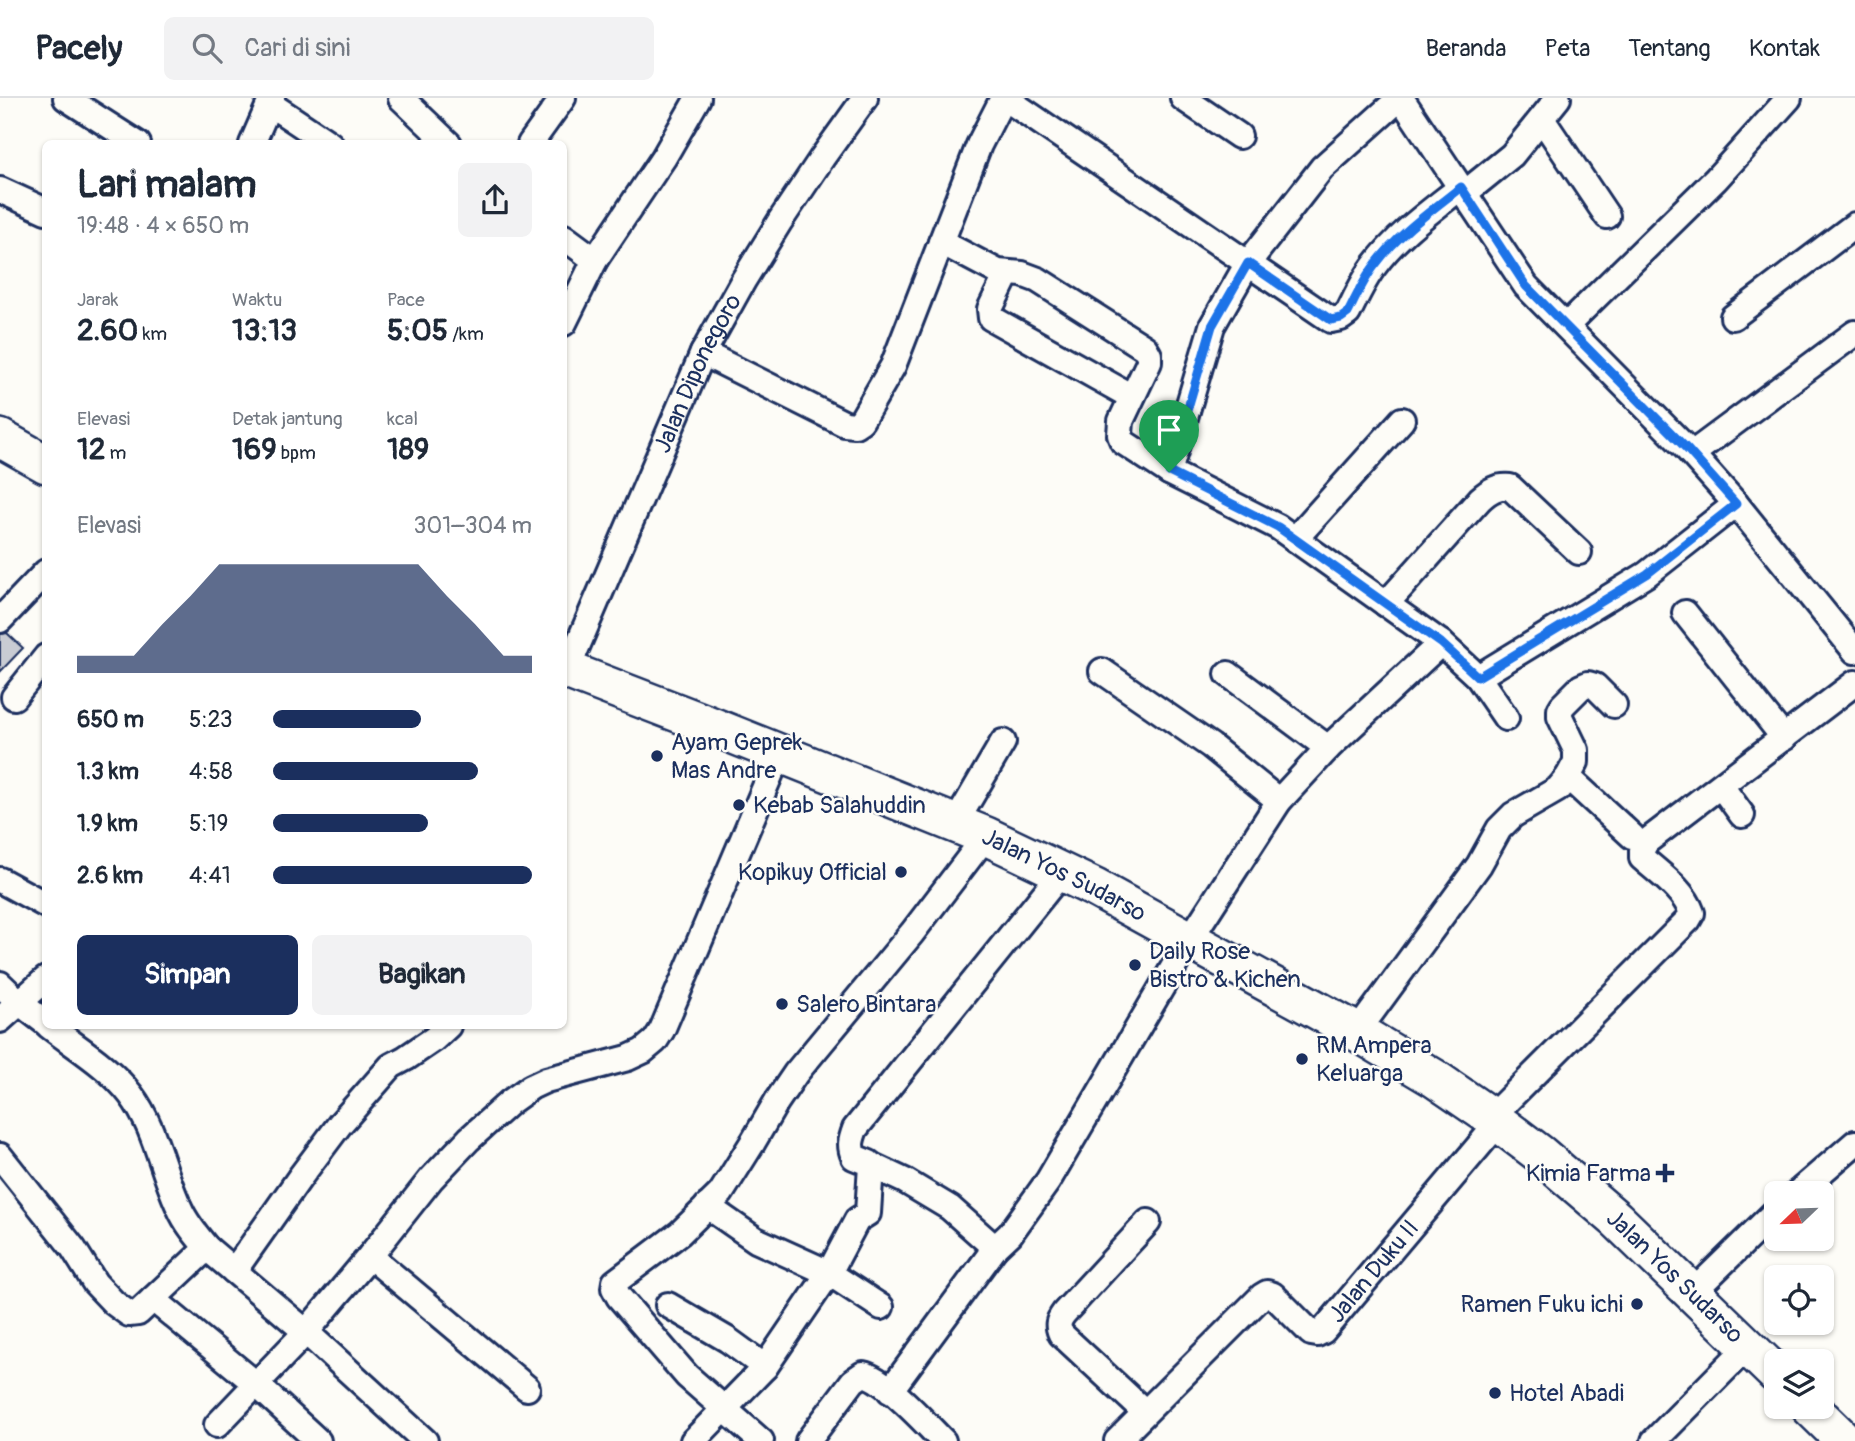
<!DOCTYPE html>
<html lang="id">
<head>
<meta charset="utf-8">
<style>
	body { margin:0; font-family:Pangolin,sans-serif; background:#f2f2f3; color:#1f2937; height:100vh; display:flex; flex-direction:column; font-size:26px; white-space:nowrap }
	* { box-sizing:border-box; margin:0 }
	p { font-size:23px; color:#747a83 }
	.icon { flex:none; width:38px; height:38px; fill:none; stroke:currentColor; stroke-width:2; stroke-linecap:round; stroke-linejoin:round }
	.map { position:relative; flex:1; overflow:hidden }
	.details { position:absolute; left:42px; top:42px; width:525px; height:889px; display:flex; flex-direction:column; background:#fff; border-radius:10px; box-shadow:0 2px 5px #0004 }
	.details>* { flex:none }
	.needle { width:46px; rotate:247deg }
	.buttons { position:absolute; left:1764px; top:1083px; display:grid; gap:14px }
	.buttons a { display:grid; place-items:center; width:70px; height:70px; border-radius:10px; background:#fff; box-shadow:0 2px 5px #0004; font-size:35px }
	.pin { position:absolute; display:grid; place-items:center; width:60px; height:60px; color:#fff; margin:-72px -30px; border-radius:50% 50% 50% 0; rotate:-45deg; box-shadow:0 0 7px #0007 }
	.pin .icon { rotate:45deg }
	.round { display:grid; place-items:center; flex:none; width:74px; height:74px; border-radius:10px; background:#f2f2f3 }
	.head { display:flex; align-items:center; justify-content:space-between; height:119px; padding:0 35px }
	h1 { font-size:38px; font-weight:700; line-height:52px }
	.stats { display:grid; grid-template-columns:repeat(3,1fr); gap:10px; height:119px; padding:7px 35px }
	.stats div { display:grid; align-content:center }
	.stats b { font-size:30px; font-weight:700 }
	.stats small { font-size:19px; font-weight:400 }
	.stats p { font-size:19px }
	.chart { height:196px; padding:14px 35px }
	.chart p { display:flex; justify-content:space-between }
	.chart svg { width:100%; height:126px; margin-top:7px; fill:#1b2f5e; opacity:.7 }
	.primary-button { display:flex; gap:14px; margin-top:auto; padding:14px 35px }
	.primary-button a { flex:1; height:80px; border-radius:10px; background:#1b2f5e; color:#fff; font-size:28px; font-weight:700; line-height:80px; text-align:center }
	.primary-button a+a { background:#f2f2f3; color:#1f2937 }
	ul { padding:0 35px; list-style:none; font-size:23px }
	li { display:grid; grid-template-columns:112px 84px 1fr; align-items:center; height:52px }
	li i { height:18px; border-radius:9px; background:#1b2f5e }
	header { display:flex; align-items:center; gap:42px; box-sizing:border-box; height:98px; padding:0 35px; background:#fff; border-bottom:2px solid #e0e1e3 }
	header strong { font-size:33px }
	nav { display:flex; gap:38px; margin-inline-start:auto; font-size:24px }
	.search { width:490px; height:63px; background:#f2f2f3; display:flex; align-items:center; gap:18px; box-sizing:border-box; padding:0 24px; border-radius:10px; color:#747a83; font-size:26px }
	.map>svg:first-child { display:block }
</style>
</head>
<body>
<header>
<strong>Pacely</strong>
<div class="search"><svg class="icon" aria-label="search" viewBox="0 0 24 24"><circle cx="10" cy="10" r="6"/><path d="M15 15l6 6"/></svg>Cari di sini</div>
<nav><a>Beranda</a><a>Peta</a><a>Tentang</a><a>Kontak</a></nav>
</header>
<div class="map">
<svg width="1855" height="1343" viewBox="0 0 1855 1343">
	<rect width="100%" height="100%" fill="#fdfcf7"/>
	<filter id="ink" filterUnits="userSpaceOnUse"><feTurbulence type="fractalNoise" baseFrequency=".0143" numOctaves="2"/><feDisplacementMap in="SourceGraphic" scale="14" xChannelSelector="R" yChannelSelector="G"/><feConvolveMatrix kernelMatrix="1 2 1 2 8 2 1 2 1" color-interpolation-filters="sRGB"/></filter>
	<g filter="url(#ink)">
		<path fill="#c9ccd3" stroke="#1b2f5e" stroke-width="2" d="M7 535 23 550 0 574V536Z"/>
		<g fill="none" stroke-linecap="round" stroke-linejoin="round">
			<defs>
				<g id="minor">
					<path d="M66 0 138 46"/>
					<path d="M401 0 449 46"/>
					<path d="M1005 0 1331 222 1341 220 1348 215C1356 199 1364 181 1375 167 1398 136 1431 113 1461 89"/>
					<path d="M1183 0 1239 38"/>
					<path d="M1401 0 1526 188 1688 352 1736 406 1855 553"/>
					<path d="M270 6 330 46"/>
					<path d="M1542 21 1607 118"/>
					<path d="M252 46 272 0"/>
					<path d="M530 46 563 0"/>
					<path d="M0 92 46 113"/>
					<path d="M1465 95 1512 57 1558 0"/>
					<path d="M564 139 595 162"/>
					<path d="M941 144 998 174 1022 176 1038 182 1145 250 1149 257V264L1121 323 1120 337 1123 344 1169 374 1278 429 1441 545 1478 579 1506 620"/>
					<path d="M1007 176 990 211 991 220 1132 299"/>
					<path d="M1733 219 1855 127"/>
					<path d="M564 225 595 162 664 59 698 0"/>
					<path d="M1566 228 1716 81 1789 0"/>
					<path d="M703 255 845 326 855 327 861 323 893 268 979 47 1003 0"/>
					<path d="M1692 356 1855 235"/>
					<path d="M1169 374 1212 228 1248 165 1322 70 1400 0"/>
					<path d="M1295 441 1402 322"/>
					<path d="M1386 506 1480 401C1490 392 1497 388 1510 389L1579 454"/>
					<path d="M1685 515 1784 640"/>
					<path d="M0 522 46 474"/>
					<path id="s1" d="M567 572 703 255 743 183 780 123 822 60 865 0"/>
					<path d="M1102 573 1211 648 1279 703"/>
					<path d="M1228 576 1328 650"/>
					<path d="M1478 579 1647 476 1736 406"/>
					<path d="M14 599 46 559"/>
					<path d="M1568 679 1632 738"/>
					<path d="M1721 688 1742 717"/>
					<path d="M955 726 1003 644"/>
					<path d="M0 782 46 807"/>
					<path d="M0 886 20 905 46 925"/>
					<path d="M0 922 46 881"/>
					<path d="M49 928C76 949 110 969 131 997 156 1030 162 1074 180 1111 186 1125 197 1138 207 1150L306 1234 425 1343"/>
					<path d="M1357 934 1479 767 1499 731 1513 717 1558 691 1568 679 1576 664V652L1560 619V612L1563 607 1581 589 1588 586 1595 588 1614 607"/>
					<path d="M1491 1019 1688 822 1692 815C1684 792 1660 776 1642 760V752L1646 744 1855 585"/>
					<path d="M0 1058 73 1150 95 1185 114 1205 129 1216 138 1215 207 1150"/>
					<path d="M871 1067 905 1083 950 1110 995 1150"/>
					<path d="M1796 1096 1855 1045"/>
					<path d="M707 1108 756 1142 829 1175 881 1209"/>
					<path d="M370 1158 527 1290"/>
					<path d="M234 1173 301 1078 340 1026 391 968 406 960 434 941 448 928"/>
					<path d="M1693 1194 1776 1113"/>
					<path d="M153 1201 256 1286 318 1343"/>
					<path d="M668 1207 728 1242 765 1269"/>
					<path d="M890 1293 995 1150 1010 1136 1048 1083 1190 841 1279 703 1328 650 1441 545"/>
					<path d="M1145 1314 1061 1236C1057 1227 1058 1223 1064 1215L1148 1124"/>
					<path d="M217 1327 306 1234 370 1158 431 1081 469 1041 510 1004 531 989 546 982 628 960 643 953 655 943 662 932 779 656"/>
					<path d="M693 1343 765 1269 829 1175 857 1122 868 1115 871 1067 869 1065 854 1059C849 1048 851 1042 855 1031L1062 774"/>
					<path d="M761 1343 687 1278 619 1199 614 1190 615 1184 680 1135 721 1095 753 1044 777 1003 796 975 912 835 986 738"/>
					<path d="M808 1343 853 1283 863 1276C885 1280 926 1326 943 1343"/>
					<path id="s2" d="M1117 1343 1262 1198 1267 1195 1273 1197 1311 1235 1317 1236 1323 1233 1499 1024"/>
					<path d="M1654 1343 1748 1248"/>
				</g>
				<g id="highway">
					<path d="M0 340 46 366"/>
					<path id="s3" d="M564 571 704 625 986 738 1095 790 1357 934 1434 980 1491 1019 1540 1056 1616 1121 1776 1276"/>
					<path d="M1810 1309 1845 1343"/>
				</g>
			</defs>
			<use href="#minor" stroke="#1b2f5e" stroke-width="30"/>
			<use href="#highway" stroke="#1b2f5e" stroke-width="42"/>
			<use href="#minor" stroke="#fdfcf7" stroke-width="24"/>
			<use href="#highway" stroke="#fdfcf7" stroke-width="37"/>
		</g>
	</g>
	<g fill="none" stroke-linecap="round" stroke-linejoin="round" filter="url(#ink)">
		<defs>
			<path id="route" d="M1461 89 1526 188 1688 352 1736 406 1647 476 1478 579 1441 545 1278 429 1169 374 1212 228 1248 165 1331 222 1341 220 1348 215C1356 199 1364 181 1375 167 1398 136 1431 113 1461 89Z"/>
		</defs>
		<use href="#route" stroke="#fff" stroke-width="14"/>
		<use href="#route" stroke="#1a73e8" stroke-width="9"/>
	</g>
	<g fill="#1b2f5e" stroke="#fdfcf7" stroke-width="2.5">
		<circle cx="657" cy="658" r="7"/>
		<circle cx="739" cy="707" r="7"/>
		<circle cx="901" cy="774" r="7"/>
		<circle cx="1135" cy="867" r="7"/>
		<circle cx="782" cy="906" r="7"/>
		<circle cx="1302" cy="961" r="7"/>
		<path d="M1661.5 1064.5h7v7h7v7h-7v7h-7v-7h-7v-7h7z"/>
		<circle cx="1637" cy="1206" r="7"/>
		<circle cx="1495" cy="1295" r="7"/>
	</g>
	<g text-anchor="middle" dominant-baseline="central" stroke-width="5" stroke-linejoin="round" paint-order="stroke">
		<g font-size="24" fill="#1b2f5e" stroke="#fdfcf7">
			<text stroke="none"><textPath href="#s1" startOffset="324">Jalan Diponegoro</textPath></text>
			<text stroke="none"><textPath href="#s3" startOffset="541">Jalan Yos Sudarso</textPath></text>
			<text stroke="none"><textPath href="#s2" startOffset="362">Jalan Duku II</textPath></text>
			<text stroke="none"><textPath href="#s3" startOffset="1276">Jalan Yos Sudarso</textPath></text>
		</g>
		<g font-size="24" fill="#1b2f5e" stroke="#fdfcf7" text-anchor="start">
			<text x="671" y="644">Ayam Geprek<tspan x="671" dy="28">Mas Andre</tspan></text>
			<text x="753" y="707">Kebab Salahuddin</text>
			<text x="887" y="774" text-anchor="end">Kopikuy Official</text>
			<text x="1149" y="853">Daily Rose<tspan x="1149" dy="28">Bistro &amp; Kichen</tspan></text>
			<text x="796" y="906">Salero Bintara</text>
			<text x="1316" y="947">RM Ampera<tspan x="1316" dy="28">Keluarga</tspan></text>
			<text x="1651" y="1075" text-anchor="end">Kimia Farma</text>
			<text x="1623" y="1206" text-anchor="end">Ramen Fuku ichi</text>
			<text x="1509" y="1295">Hotel Abadi</text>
		</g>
	</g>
</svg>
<div class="buttons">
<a><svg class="needle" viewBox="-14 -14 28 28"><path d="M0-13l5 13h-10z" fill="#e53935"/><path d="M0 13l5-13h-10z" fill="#747a83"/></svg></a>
<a><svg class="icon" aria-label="locate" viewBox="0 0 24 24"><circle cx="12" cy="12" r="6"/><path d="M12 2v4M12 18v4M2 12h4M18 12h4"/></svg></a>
<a><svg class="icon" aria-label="layers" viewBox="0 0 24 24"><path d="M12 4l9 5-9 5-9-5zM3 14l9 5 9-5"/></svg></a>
</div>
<div class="pin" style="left:1169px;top:374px;background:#1e9e55"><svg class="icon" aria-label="arrive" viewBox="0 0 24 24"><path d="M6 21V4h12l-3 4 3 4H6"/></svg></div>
<section class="details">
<div class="head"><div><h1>Lari malam</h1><p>19:48 · 4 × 650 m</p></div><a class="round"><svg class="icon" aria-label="share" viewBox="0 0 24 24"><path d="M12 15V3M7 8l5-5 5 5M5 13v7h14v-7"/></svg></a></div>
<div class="stats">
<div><p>Jarak</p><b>2.60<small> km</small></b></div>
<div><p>Waktu</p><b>13:13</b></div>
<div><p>Pace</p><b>5:05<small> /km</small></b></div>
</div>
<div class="stats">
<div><p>Elevasi</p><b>12<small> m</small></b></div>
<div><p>Detak jantung</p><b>169<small> bpm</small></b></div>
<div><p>kcal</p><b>189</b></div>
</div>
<div class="chart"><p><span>Elevasi</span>301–304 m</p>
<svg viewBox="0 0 160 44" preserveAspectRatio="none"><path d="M0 44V38L10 38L20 38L30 27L40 17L50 6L60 6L70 6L80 6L90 6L100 6L110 6L120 6L130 17L140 27L150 38L160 38V44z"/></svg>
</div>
<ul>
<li><b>650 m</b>5:23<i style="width:57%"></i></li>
<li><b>1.3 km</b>4:58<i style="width:79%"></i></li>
<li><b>1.9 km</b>5:19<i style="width:60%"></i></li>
<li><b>2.6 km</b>4:41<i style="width:100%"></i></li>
</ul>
<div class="primary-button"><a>Simpan</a><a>Bagikan</a></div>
</section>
</div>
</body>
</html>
